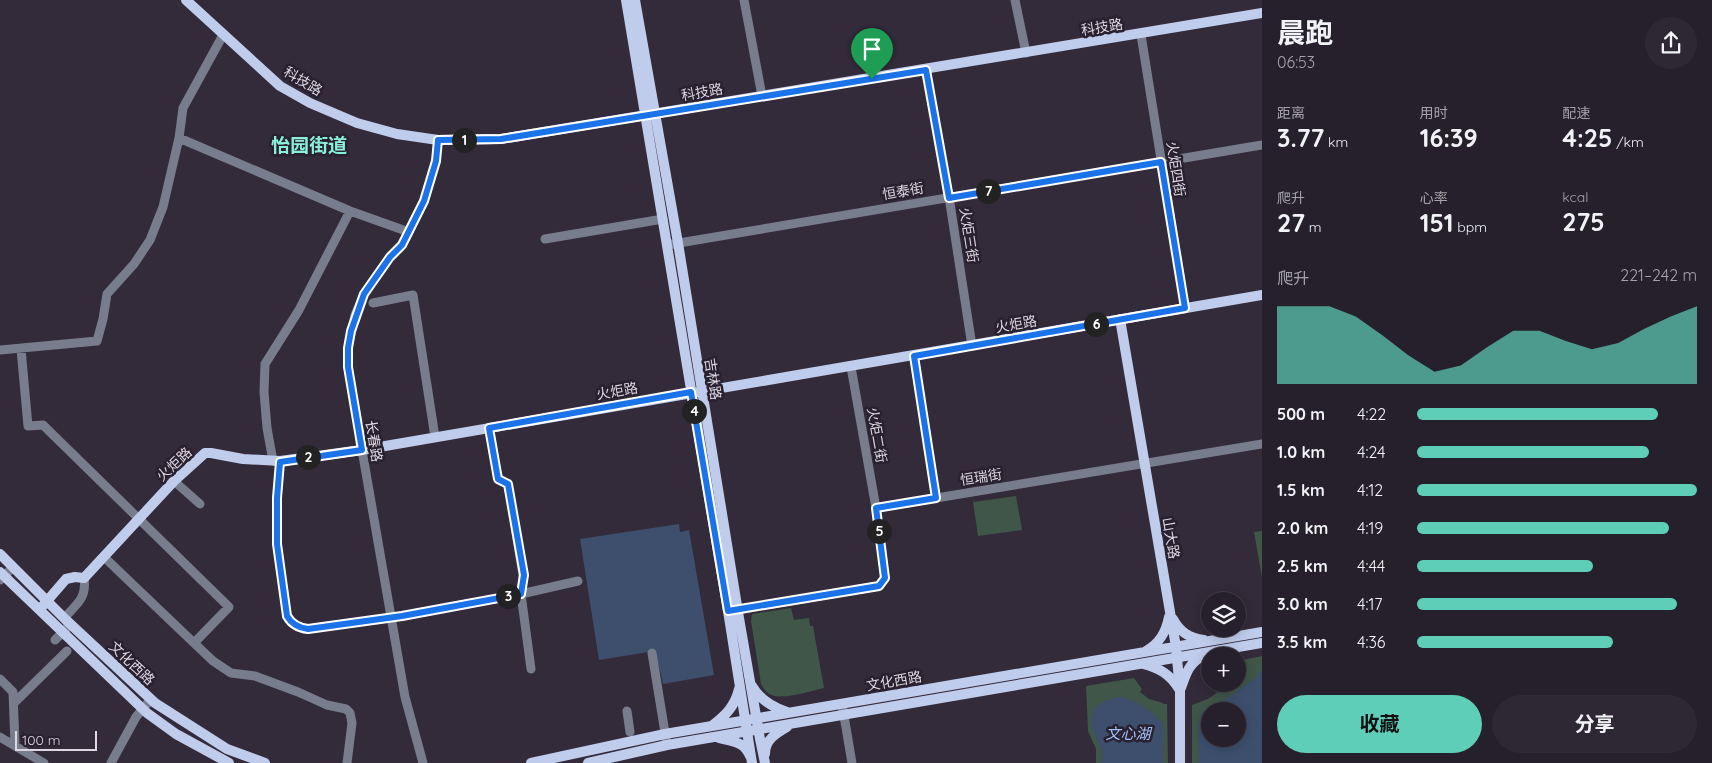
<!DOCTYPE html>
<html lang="zh">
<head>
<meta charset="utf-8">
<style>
	body { margin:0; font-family:Quicksand,"Noto Sans SC",sans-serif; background:#2e2834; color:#f1f3f6; height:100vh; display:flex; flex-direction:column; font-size:19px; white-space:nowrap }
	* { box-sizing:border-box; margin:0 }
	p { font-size:16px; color:#a4a3a9 }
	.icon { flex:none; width:28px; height:28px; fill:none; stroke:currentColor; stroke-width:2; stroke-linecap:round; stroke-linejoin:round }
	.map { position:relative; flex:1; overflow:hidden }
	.details { display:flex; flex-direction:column; background:#26202c; width:450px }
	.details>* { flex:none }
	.tools { position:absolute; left:1201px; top:592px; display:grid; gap:10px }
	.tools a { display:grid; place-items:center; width:45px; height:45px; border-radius:50%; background:#26202c; box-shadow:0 2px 12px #0003,0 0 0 1px #423e48; font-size:25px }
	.scale { position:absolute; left:15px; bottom:12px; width:82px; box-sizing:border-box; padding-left:5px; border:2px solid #dcd7e1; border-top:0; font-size:14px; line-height:18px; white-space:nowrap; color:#dcd7e1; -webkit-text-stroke:4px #292030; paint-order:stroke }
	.pin { position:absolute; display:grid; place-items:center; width:42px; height:42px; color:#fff; margin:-51px -21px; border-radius:50% 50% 50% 0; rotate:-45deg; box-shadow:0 0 5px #0007 }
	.pin .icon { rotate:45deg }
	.km { position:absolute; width:25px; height:25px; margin:-12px; border-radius:50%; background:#222; color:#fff; font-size:14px; line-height:25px; text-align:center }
	.round { display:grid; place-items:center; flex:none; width:52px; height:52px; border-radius:26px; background:#2e2834 }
	.summary { display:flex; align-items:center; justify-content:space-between; height:85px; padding:0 15px }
	h1 { font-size:28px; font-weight:700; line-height:38px }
	.metrics { display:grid; grid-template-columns:repeat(3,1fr); gap:8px; height:85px; padding:5px 15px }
	.metrics div { display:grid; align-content:center }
	.metrics b { font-size:25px; font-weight:700 }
	.metrics small { font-size:14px; font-weight:400 }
	.metrics p { font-size:14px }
	.chart { height:140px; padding:10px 15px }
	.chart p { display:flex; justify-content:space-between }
	.chart svg { width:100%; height:90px; margin-top:5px; fill:#5eceb8; opacity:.7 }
	.action { display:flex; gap:10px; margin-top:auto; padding:10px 15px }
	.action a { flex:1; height:58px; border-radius:30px; background:#5eceb8; color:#111; font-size:20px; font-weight:700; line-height:58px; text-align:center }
	.action a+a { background:#2e2834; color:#f1f3f6 }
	ul { padding:0 15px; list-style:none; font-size:16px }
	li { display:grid; grid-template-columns:80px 60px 1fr; align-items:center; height:38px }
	li i { height:12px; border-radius:6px; background:#5eceb8 }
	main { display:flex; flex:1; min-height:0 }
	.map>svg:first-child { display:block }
</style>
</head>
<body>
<main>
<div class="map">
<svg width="1262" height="763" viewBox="0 0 1262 763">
	<rect width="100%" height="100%" fill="#332a3a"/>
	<path fill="#3f5648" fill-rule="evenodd" d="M1016 496 1022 530 978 536 973 502Z
		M1262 531V578L1254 532Z
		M791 608 794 620 809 618 810 626H813L824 688C811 691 783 700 772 695 766 693 764 689 761 684L751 621 752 614Z
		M1262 656V763H1192V705C1205 700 1215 698 1224 684H1238V661ZM1210 711H1238V739H1210Z
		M1134 678 1142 689 1140 692 1149 699 1163 703V704H1167L1168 763H1096V749L1088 731 1086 686Z"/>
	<path fill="#3d4f6d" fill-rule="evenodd" d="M679 524 680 532 689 530 714 675 663 684C661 672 657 662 655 651L599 660 580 539Z
		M1258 672H1262V763H1199L1198 727 1200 716 1203 712 1213 708 1258 676ZM1238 711V739H1210V711Z
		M1119 697C1135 698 1152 712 1163 723V763H1101C1105 750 1098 744 1094 733 1085 710 1099 701 1119 697Z"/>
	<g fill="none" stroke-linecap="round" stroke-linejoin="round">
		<path stroke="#777d8d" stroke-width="9" d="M744 0 762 96
			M1015 0 1026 53
			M1141 35 1185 308
			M926 70 949 197 972 346
			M179 138 350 211 409 232
			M545 239 663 219
			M667 245 1262 145
			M373 303 413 295 435 437
			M21 349 28 426 43 425 229 607 194 643
			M0 350 97 341 103 319 107 294 134 264 150 240 163 207 179 138 183 108 223 35
			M914 356 936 498
			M851 367 876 508
			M489 428 498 479 508 484 523 575 521 594 531 669
			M273 461 267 428 264 392 265 364 299 310 350 211
			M280 461 277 499V544L287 616C292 625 298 628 308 629L402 616 521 594 578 581
			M174 481 200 504
			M104 557 194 643 213 661 231 673 255 676 298 692 327 705 346 709 350 713 352 723 347 763
			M0 580 13 567
			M731 611 879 586 885 578 876 508 1262 444
			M64 618C77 604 87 598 84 578
			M55 640 67 628
			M652 653 667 745
			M0 679 13 692 15 745
			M14 703 67 651
			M842 704 852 763
			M627 711 630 732
			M0 737 44 763
			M111 763 136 717 151 699
			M423 763 405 697 362 450 348 367V348L355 315 364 294 390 257 402 245 424 201 436 161 438 140"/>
		<path stroke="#c0ccec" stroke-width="10" d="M186 0 280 86 310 103 357 123 397 134 438 140 501 139 1262 13
			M626 0 728 611 752 763
			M635 0 678 243 739 618 760 739 765 763
			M1120 319 1176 647 1180 691V763
			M0 554 66 620 155 703 227 749 265 763
			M0 572 147 713 176 734 229 763
			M40 609 66 579 75 577 84 578 174 481 205 453H211L243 459 280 461 362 450 1262 295
			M1173 619C1180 632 1189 638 1204 640
			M1146 651C1160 643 1166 632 1169 617
			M1143 664C1159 668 1170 674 1179 689
			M752 686C760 700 772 707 787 712
			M1181 688C1186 673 1190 661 1205 655
			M713 725C726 715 735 706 739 689
			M719 738C733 742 744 741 750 756
			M765 754C765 740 775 734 787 727
			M531 763 665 734 1262 632
			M588 763 667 745 1262 643"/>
	</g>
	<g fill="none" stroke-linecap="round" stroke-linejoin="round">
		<defs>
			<path id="route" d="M926 70 949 198 1161 162 1185 308 914 356 936 498 876 508 885 578 879 586 728 611 691 392 489 428 498 479 508 484 524 575 521 594 402 616 308 629C299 628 292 625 287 616L277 544V498L280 462 362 450 348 367V348L351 331 364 294 390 257 402 245 424 201 436 161 438 140 501 139Z"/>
		</defs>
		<use href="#route" stroke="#fff" stroke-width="10"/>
		<use href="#route" stroke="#1a73e8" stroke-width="6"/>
	</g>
	<g text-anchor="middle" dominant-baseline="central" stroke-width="5" stroke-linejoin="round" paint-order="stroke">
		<g font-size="14" fill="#dcd7e1" stroke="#292030">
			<text transform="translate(1102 27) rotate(-9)">科技路</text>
			<text transform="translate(303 81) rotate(31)">科技路</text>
			<text transform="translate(702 92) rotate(-10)">科技路</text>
			<text transform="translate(1176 169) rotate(81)">火炬四街</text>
			<text transform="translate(903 191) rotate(-10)">恒泰街</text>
			<text transform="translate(969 235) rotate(81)">火炬三街</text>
			<text transform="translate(1016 324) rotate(-10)">火炬路</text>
			<text transform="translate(713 379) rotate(81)">吉林路</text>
			<text transform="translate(617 391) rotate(-10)">火炬路</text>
			<text transform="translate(877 435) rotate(80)">火炬二街</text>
			<text transform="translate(374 441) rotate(81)">长春路</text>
			<text transform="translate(174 464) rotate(-43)">火炬路</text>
			<text transform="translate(981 477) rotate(-9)">恒瑞街</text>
			<text transform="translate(1171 538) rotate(80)">山大路</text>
			<text transform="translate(132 663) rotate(43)">文化西路</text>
			<text transform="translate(894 681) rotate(-10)">文化西路</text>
		</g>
		<g font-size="15" font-style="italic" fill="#a2c2fa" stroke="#292030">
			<text x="1128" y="733">文心湖</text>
		</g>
		<g font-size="19" font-weight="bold" fill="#8bf0da" stroke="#292030">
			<text x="309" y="145">怡园街道</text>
		</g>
	</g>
</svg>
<div class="tools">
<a><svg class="icon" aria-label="layers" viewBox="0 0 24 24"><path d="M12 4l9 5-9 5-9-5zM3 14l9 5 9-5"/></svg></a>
<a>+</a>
<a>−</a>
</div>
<div class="scale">100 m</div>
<div class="pin" style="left:872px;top:79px;background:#1e9e55"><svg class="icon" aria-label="arrive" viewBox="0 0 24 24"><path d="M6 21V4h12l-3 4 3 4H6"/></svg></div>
<b class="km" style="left:464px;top:140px">1</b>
<b class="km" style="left:308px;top:457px">2</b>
<b class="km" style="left:508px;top:596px">3</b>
<b class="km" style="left:694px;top:411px">4</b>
<b class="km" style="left:879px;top:531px">5</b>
<b class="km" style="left:1096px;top:324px">6</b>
<b class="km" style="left:988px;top:191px">7</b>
</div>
<section class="details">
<div class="summary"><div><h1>晨跑</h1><p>06:53</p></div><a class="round"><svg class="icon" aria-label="share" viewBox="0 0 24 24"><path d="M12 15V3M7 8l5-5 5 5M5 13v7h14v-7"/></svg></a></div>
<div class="metrics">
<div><p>距离</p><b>3.77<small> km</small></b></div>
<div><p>用时</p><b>16:39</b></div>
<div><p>配速</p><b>4:25<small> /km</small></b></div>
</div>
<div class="metrics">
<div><p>爬升</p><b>27<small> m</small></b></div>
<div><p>心率</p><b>151<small> bpm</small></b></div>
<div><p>kcal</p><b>275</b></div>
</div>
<div class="chart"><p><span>爬升</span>221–242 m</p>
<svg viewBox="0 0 160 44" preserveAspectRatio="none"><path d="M0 44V6L10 6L20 6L30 11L40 20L50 30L60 38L70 35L80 26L90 18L100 18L110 23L120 27L130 24L140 17L150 11L160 6V44z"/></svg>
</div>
<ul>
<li><b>500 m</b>4:22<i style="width:86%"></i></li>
<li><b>1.0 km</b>4:24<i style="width:83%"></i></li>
<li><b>1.5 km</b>4:12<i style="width:100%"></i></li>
<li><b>2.0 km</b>4:19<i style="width:90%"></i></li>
<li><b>2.5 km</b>4:44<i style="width:63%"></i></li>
<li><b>3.0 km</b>4:17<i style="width:93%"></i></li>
<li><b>3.5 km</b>4:36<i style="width:70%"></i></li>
</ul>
<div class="action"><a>收藏</a><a>分享</a></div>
</section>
</main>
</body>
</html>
